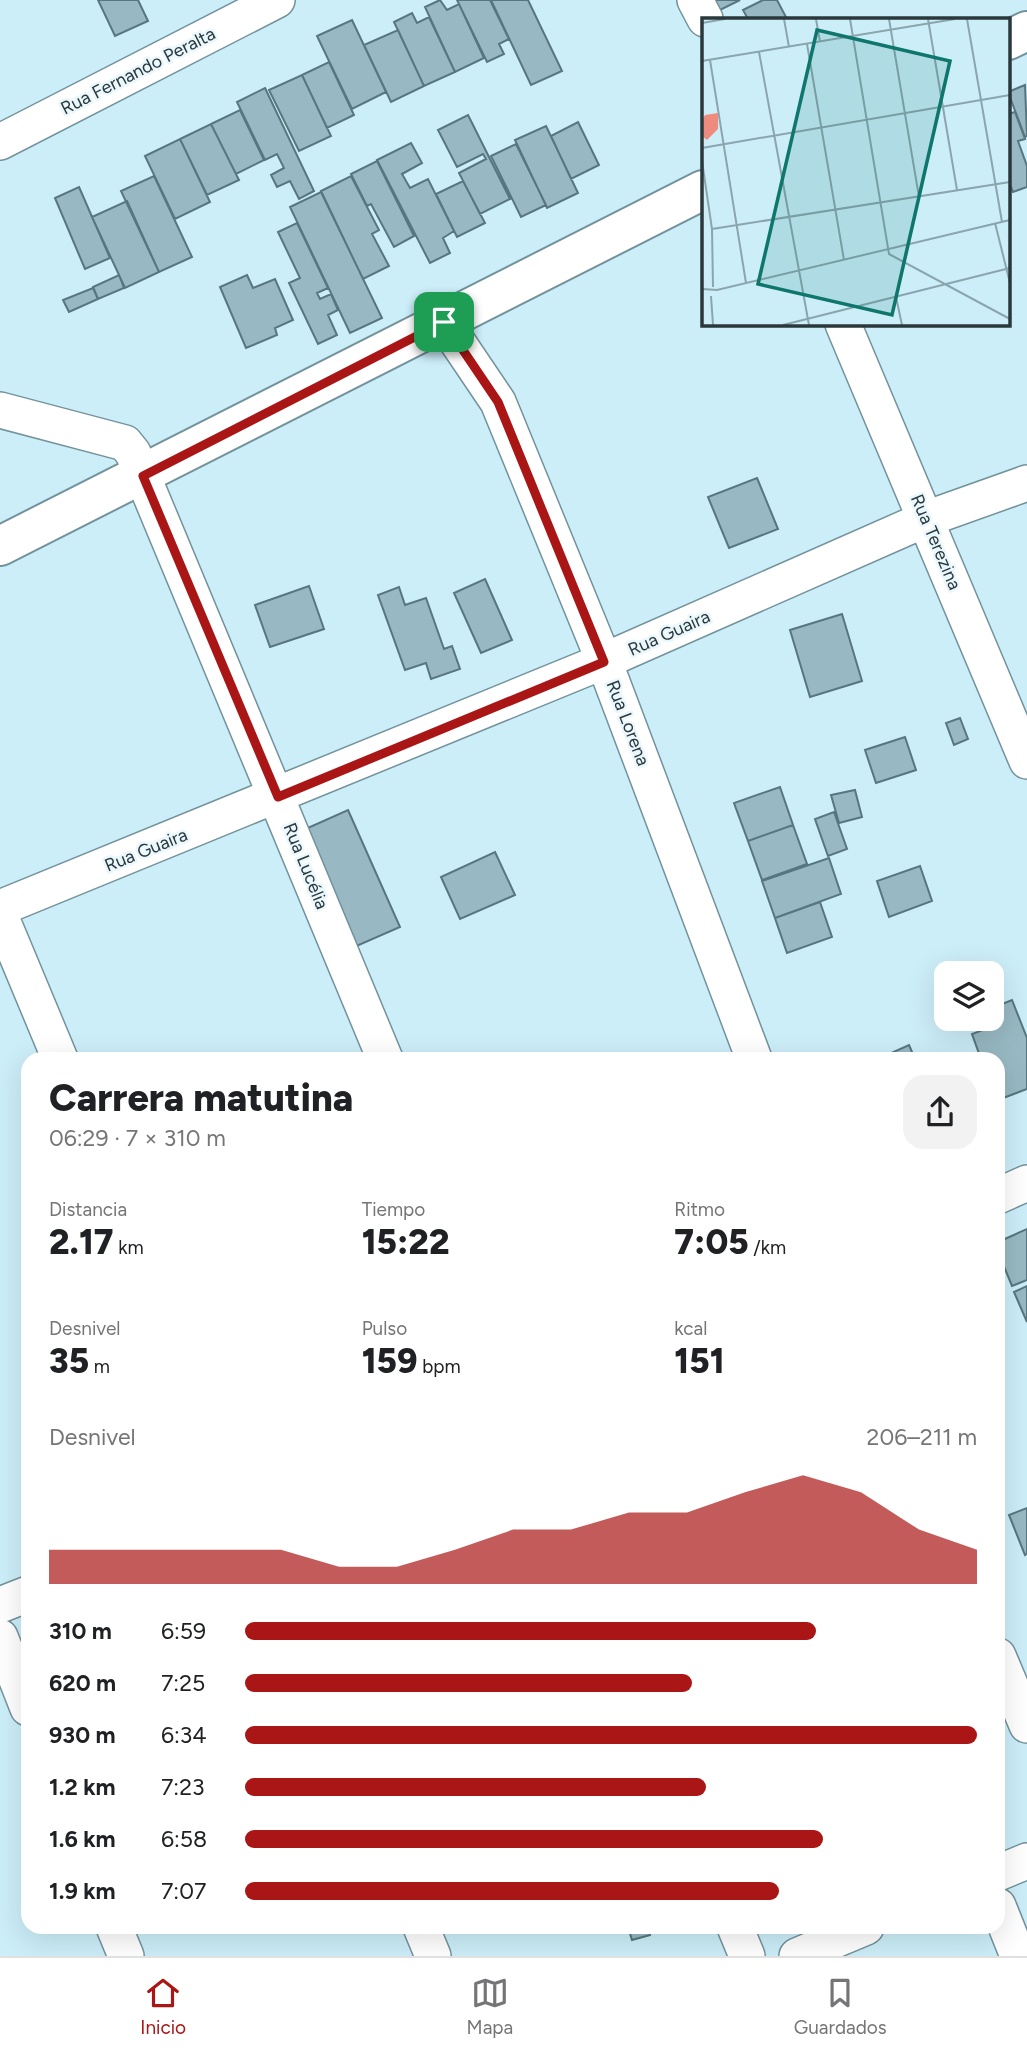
<!DOCTYPE html>
<html lang="es">
<head>
<meta charset="utf-8">
<style>
	body { margin:0; font-family:Figtree,sans-serif; background:#f2f2f2; color:#202124; height:100vh; display:flex; flex-direction:column; font-size:26px; white-space:nowrap }
	* { box-sizing:border-box; margin:0 }
	p { font-size:23px; color:#757577 }
	.icon { flex:none; width:38px; height:38px; fill:none; stroke:currentColor; stroke-width:2; stroke-linecap:round; stroke-linejoin:round }
	.map { position:relative; flex:1; overflow:hidden }
	.panel { position:absolute; left:21px; top:1052px; width:984px; height:882px; display:flex; flex-direction:column; background:#fff; border-radius:21px; box-shadow:0 7px 28px #0002 }
	.panel>* { flex:none }
	.tools { position:absolute; left:934px; top:961px; display:grid; gap:14px }
	.tools a { display:grid; place-items:center; width:70px; height:70px; border-radius:14px; background:#fff; box-shadow:0 7px 28px #0002; font-size:35px }
	.pin { position:absolute; display:grid; place-items:center; width:60px; height:60px; color:#fff; margin:-30px; border-radius:14px; box-shadow:0 4px 10px #0006 }
	.round { display:grid; place-items:center; flex:none; width:74px; height:74px; border-radius:21px; background:#f2f2f2 }
	.summary { display:flex; align-items:center; justify-content:space-between; height:119px; padding:0 28px }
	h1 { font-size:38px; font-weight:800; line-height:52px }
	.metrics { display:grid; grid-template-columns:repeat(3,1fr); gap:10px; height:119px; padding:7px 28px }
	.metrics div { display:grid; align-content:center }
	.metrics b { font-size:35px; font-weight:800 }
	.metrics small { font-size:19px; font-weight:400 }
	.metrics p { font-size:19px }
	.chart { height:196px; padding:14px 28px }
	.chart p { display:flex; justify-content:space-between }
	.chart svg { width:100%; height:126px; margin-top:7px; fill:#a91615; opacity:.7 }
	ul { padding:0 28px; list-style:none; font-size:23px }
	li { display:grid; grid-template-columns:112px 84px 1fr; align-items:center; height:52px }
	li i { height:18px; border-radius:9px; background:#a91615 }
	.tabs { display:flex; justify-content:space-around; align-items:center; height:98px; border-top:2px solid #e0e0e0; background:#fff; font-size:19px; color:#757577 }
	.tabs a { display:grid; justify-items:center; gap:4px }
	.tabs .active { color:#a91615 }
	.map>svg:first-child { display:block }
</style>
</head>
<body>
<div class="map">
<svg width="1027" height="1956" viewBox="0 0 1027 1956">
	<rect width="100%" height="100%" fill="#cceef9"/>
	<path fill="#98b9c3" stroke="#57767f" stroke-width="2" d="M98 0H138L148 21 115 36Z
		M440 0 447 10 459 4 484 58 455 72 425 7Z
		M457 0H490L509 39 499 44 504 54 487 62Z
		M491 0H528L562 71 531 85Z
		M707 0H740L714 13Z
		M763 0H777L787 19H748L743 10Z
		M412 13 417 23 429 17 455 72 424 86 394 22Z
		M352 20 386 92 352 109 317 36Z
		M398 30 424 86 391 102 364 45Z
		M329 62 354 115 327 128 302 75Z
		M302 75 331 136 299 151 269 90Z
		M1025 85 1027 136 1025 137 1008 92Z
		M265 88 314 191 299 199 290 181 277 187 271 175 284 168 277 154 265 160 237 102Z
		M240 110 264 160 236 174 211 124Z
		M1015 112 1025 139 1018 141 1027 166V187L1013 192 1008 179V114Z
		M468 115 510 199 480 214 459 173 486 159 483 154 457 167 438 130Z
		M578 122 599 165 571 179 551 136Z
		M211 124 239 180 207 195 180 139Z
		M546 126 578 193 547 208 515 140Z
		M180 139 210 202 175 219 145 156Z
		M411 143 422 163 402 174 410 188 428 179 454 231 443 238 450 253 430 263 377 160Z
		M516 144 546 205 521 217 491 156Z
		M377 161 414 236 394 247 371 204 367 206 351 174Z
		M154 176 192 257 159 272 121 191Z
		M351 176 379 230 372 234 389 266 363 279 321 191Z
		M463 181 485 223 457 237 436 194Z
		M79 187 110 258 85 269 55 198Z
		M321 192 382 318 350 333 290 207Z
		M127 201 159 272 125 288 92 217Z
		M297 223 328 288 317 293 320 299 331 294 338 310 328 315 337 335 318 344 289 283 300 278 278 232Z
		M119 275 124 288 98 299 93 287Z
		M247 275 253 288 275 279 293 320 275 328 277 335 246 348 220 287Z
		M93 288 98 299 69 312 63 300Z
		M757 478 778 529 729 548 708 497Z
		M485 579 512 640 481 653 454 593Z
		M309 586 324 629 270 647 255 605Z
		M399 587 405 605 426 598 444 649 452 646 460 669 431 679 426 663 405 670 378 595Z
		M842 614 862 681 810 697 790 630Z
		M960 718 968 739 954 745 946 723Z
		M905 737 916 770 876 783 865 750Z
		M780 787 793 825 748 841 734 803Z
		M855 790 862 817 839 823 831 795Z
		M348 810 400 927 352 948 301 831Z
		M834 812 847 849 828 856 815 819Z
		M793 825 807 864 762 880 748 841Z
		M495 852 515 895 460 919 441 877Z
		M829 858 841 894 775 918 762 881Z
		M920 866 932 901 889 917 877 881Z
		M820 902 832 937 787 953 775 918Z
		M1012 1000 1027 1038V1089L998 1100V1059H981L972 1034 991 1027 988 1018H992V1008Z
		M909 1045 915 1059H891L889 1054Z
		M1027 1229V1280L1012 1286 998 1252V1242Z
		M1027 1286V1322L1014 1292Z
		M1027 1508V1554L1025 1555 1009 1515Z
		M628 1927H648L650 1935 632 1940Z"/>
	<g fill="none" stroke-linecap="round" stroke-linejoin="round">
		<defs>
			<path id="minor" d="M695 0 705 19
				M0 142 277 0
				M444 322 498 402 604 661 754 1059
				M843 324 1027 761
				M0 410 125 443 133 453 385 1059
				M0 908 604 661 926 519 1027 483
				M0 915 60 1059
				M998 1196 1027 1183
				M0 1605 28 1594
				M0 1637 28 1708
				M998 1656 1027 1725
				M998 1873 1027 1861
				M998 1906 1018 1956
				M114 1927 126 1956
				M421 1927 433 1956
				M735 1927 747 1956
				M797 1956 866 1927"/>
			<path id="secondary" d="M1008 40 1027 31
				M0 546 703 190"/>
		</defs>
		<use href="#minor" stroke="#73929c" stroke-width="38"/>
		<use href="#secondary" stroke="#73929c" stroke-width="42"/>
		<use href="#minor" stroke="#fff" stroke-width="35"/>
		<use href="#secondary" stroke="#fff" stroke-width="38"/>
	</g>
	<g fill="none" stroke-linecap="round" stroke-linejoin="round">
		<defs>
			<path id="route" d="M444 322 498 402 604 662 278 797 143 476Z"/>
		</defs>
		<use href="#route" stroke="#fff" stroke-width="14"/>
		<use href="#route" stroke="#a91615" stroke-width="9"/>
	</g>
	<g text-anchor="middle" dominant-baseline="central" stroke-width="5" stroke-linejoin="round" paint-order="stroke">
		<g font-size="18" fill="#2a383c" stroke="#eaf7fc">
			<text transform="translate(138 71) rotate(-27)">Rua Fernando Peralta</text>
			<text transform="translate(936 542) rotate(67)">Rua Terezina</text>
			<text transform="translate(669 633) rotate(-24)">Rua Guaira</text>
			<text transform="translate(628 723) rotate(69)">Rua Lorena</text>
			<text transform="translate(146 850) rotate(-22)">Rua Guaira</text>
			<text transform="translate(306 866) rotate(68)">Rua Lucélia</text>
		</g>
	</g>
	<g transform="translate(702 18)">
		<rect width="308" height="308" fill="#cceef9"/>
		<path d="M16 95V111L5 122 0 118V103L3 97Z" fill="#ef8a7e"/>
		<path fill="none" stroke="#8ba5ad" stroke-width="2" d="M82 1 87 29M114 1 118 24M148 1 187 236 308 301M187 1 217 179M226 1 255 172M265 1 300 204M0 5 23 1M105 26 142 242M57 34 107 307M8 42 44 265M0 43 253 1M0 130 308 77M0 143 10 211 11 269M293 205 308 265M10 211 308 164M0 271 15 272 308 202M9 278 11 307M194 279 200 307M81 307 308 250"/>
		<path fill="#0f766e" fill-opacity="0.15" stroke="#0f766e" stroke-width="3.5" d="M115 12 248 43 190 297 56 266Z"/>
		<rect width="308" height="308" fill="none" stroke="#2a383c" stroke-width="3.5"/>
	</g>
</svg>
<div class="tools">
<a><svg class="icon" aria-label="layers" viewBox="0 0 24 24"><path d="M12 4l9 5-9 5-9-5zM3 14l9 5 9-5"/></svg></a>
</div>
<div class="pin" style="left:444px;top:322px;background:#1e9e55"><svg class="icon" aria-label="arrive" viewBox="0 0 24 24"><path d="M6 21V4h12l-3 4 3 4H6"/></svg></div>
<section class="panel">
<div class="summary"><div><h1>Carrera matutina</h1><p>06:29 · 7 × 310 m</p></div><a class="round"><svg class="icon" aria-label="share" viewBox="0 0 24 24"><path d="M12 15V3M7 8l5-5 5 5M5 13v7h14v-7"/></svg></a></div>
<div class="metrics">
<div><p>Distancia</p><b>2.17<small> km</small></b></div>
<div><p>Tiempo</p><b>15:22</b></div>
<div><p>Ritmo</p><b>7:05<small> /km</small></b></div>
</div>
<div class="metrics">
<div><p>Desnivel</p><b>35<small> m</small></b></div>
<div><p>Pulso</p><b>159<small> bpm</small></b></div>
<div><p>kcal</p><b>151</b></div>
</div>
<div class="chart"><p><span>Desnivel</span>206–211 m</p>
<svg viewBox="0 0 160 44" preserveAspectRatio="none"><path d="M0 44V32L10 32L20 32L30 32L40 32L50 38L60 38L70 32L80 25L90 25L100 19L110 19L120 12L130 6L140 12L150 25L160 32V44z"/></svg>
</div>
<ul>
<li><b>310 m</b>6:59<i style="width:78%"></i></li>
<li><b>620 m</b>7:25<i style="width:61%"></i></li>
<li><b>930 m</b>6:34<i style="width:100%"></i></li>
<li><b>1.2 km</b>7:23<i style="width:63%"></i></li>
<li><b>1.6 km</b>6:58<i style="width:79%"></i></li>
<li><b>1.9 km</b>7:07<i style="width:73%"></i></li>
</ul>
</section>
</div>
<nav class="tabs">
<a class="active"><svg class="icon" aria-label="home" viewBox="0 0 24 24"><path d="M3 11l9-7 9 7M6 9v11h12V9"/></svg>Inicio</a>
<a><svg class="icon" aria-label="map" viewBox="0 0 24 24"><path d="M3 6l6-2 6 2 6-2v14l-6 2-6-2-6 2zM9 4v14M15 6v14"/></svg>Mapa</a>
<a><svg class="icon" aria-label="saved" viewBox="0 0 24 24"><path d="M7 4h10v16l-5-4-5 4z"/></svg>Guardados</a>
</nav>
</body>
</html>
